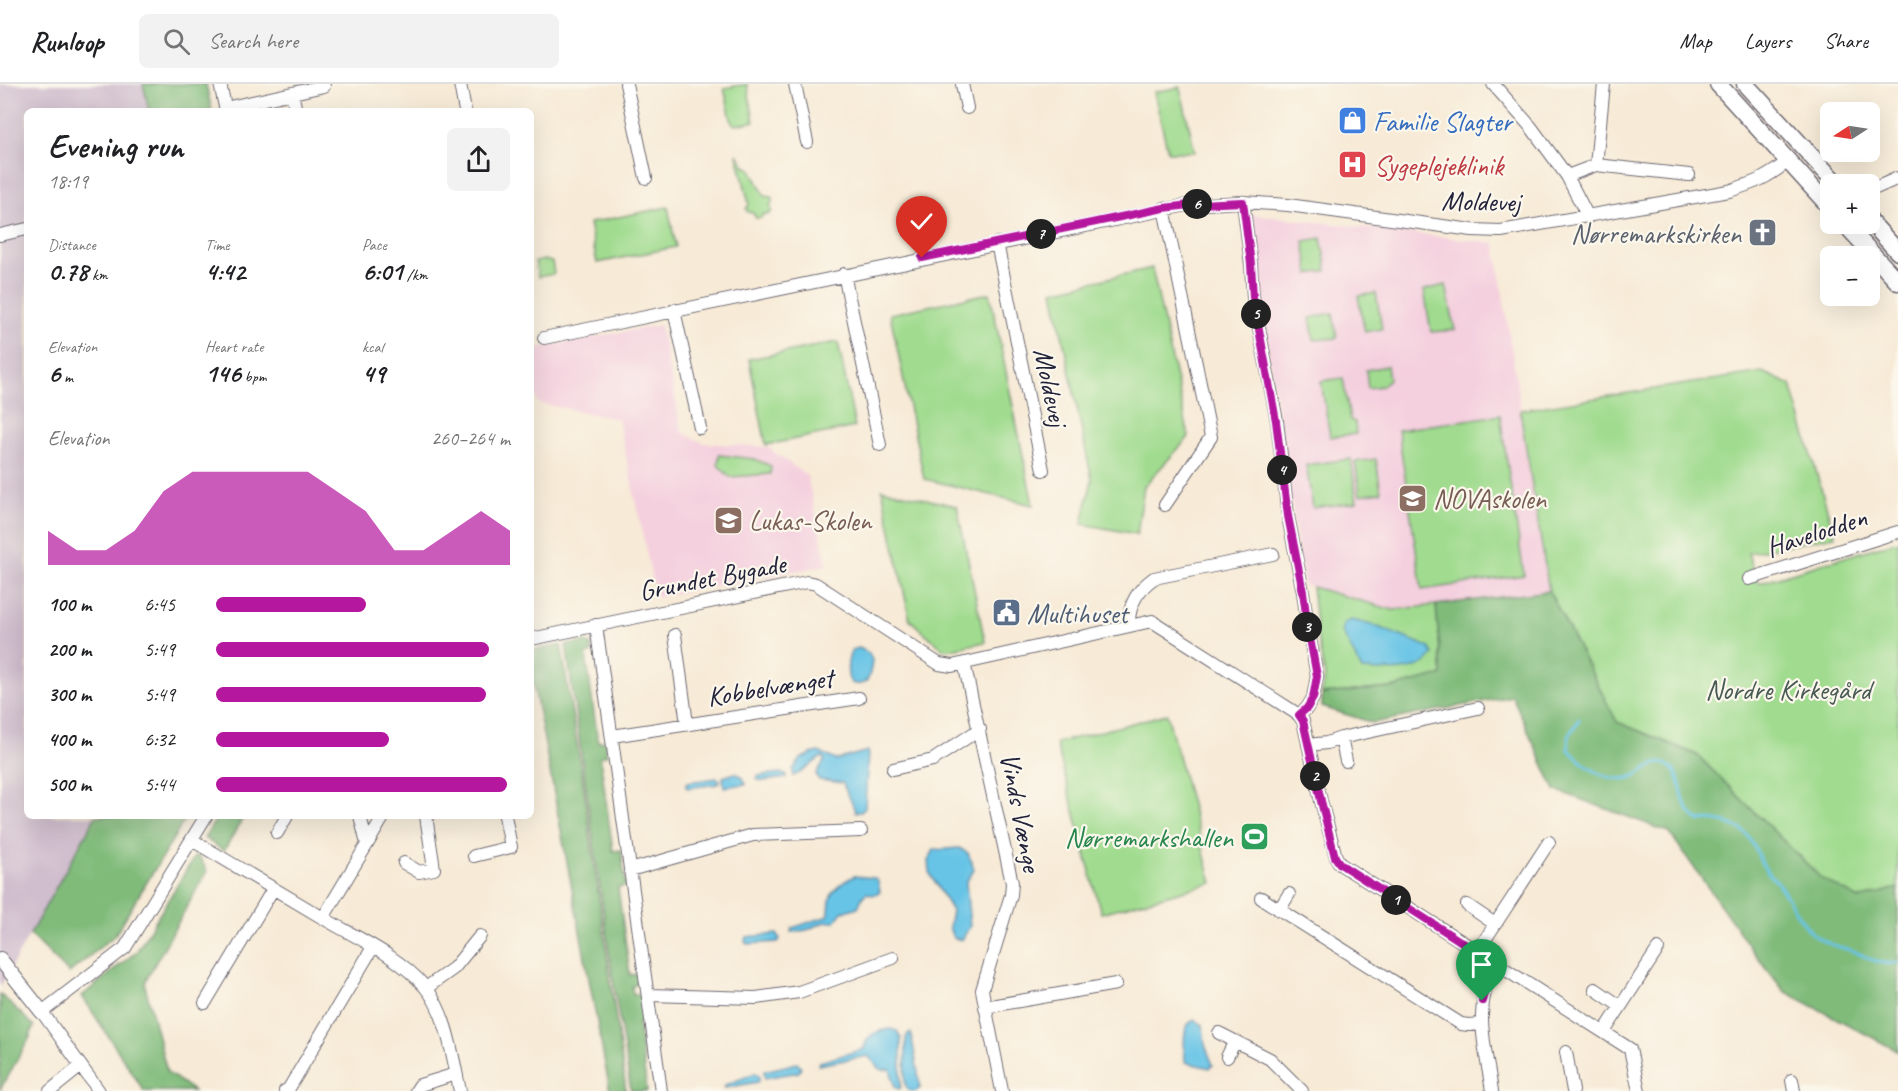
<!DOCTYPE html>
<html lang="en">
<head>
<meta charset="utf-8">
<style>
	body { margin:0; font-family:Caveat,sans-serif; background:#f2f2f2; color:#202124; height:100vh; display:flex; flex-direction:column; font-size:22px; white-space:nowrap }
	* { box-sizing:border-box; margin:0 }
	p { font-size:20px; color:#757577 }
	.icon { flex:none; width:33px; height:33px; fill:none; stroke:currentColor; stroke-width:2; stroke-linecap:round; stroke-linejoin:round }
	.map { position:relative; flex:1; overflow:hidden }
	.drawer { position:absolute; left:24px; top:24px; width:510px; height:711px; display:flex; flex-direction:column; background:#fff; border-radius:9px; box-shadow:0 6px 24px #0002 }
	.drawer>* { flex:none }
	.needle { width:39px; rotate:258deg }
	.fabs { position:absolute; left:1820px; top:18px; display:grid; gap:12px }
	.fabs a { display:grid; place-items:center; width:60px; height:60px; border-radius:9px; background:#fff; box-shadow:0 6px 24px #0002; font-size:30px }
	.pin { position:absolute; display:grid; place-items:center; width:51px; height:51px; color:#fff; margin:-62px -26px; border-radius:50% 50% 50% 0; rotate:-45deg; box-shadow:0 0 6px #0007 }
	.pin .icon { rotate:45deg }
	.km { position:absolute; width:30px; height:30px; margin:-15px; border-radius:50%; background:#222; color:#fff; font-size:16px; line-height:30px; text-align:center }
	.round { display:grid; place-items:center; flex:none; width:63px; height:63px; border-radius:9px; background:#f2f2f2 }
	.overview { display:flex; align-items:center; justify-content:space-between; height:102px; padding:0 24px }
	h1 { font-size:33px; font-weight:700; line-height:45px }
	.stats { display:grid; grid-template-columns:repeat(3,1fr); gap:9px; height:102px; padding:6px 24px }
	.stats div { display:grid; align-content:center }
	.stats b { font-size:26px; font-weight:700 }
	.stats small { font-size:16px; font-weight:400 }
	.stats p { font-size:16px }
	.chart { height:168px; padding:12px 24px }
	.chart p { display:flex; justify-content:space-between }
	.chart svg { width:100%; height:108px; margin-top:6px; fill:#b5179e; opacity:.7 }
	ul { padding:0 24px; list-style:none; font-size:20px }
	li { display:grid; grid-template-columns:96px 72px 1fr; align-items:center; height:45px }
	li i { height:15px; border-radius:8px; background:#b5179e }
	header { display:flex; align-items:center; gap:36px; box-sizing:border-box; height:84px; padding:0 30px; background:#fff; border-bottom:2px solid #e0e0e0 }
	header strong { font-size:28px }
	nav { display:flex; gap:33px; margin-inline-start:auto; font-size:21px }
	.search { width:420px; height:54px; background:#f2f2f2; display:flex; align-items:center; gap:15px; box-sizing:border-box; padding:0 21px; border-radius:9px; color:#757577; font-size:22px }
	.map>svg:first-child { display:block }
</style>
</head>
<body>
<header>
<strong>Runloop</strong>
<div class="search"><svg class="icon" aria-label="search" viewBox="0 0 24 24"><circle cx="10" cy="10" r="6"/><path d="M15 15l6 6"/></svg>Search here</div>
<nav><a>Map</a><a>Layers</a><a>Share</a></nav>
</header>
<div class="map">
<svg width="1898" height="1007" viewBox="0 0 1898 1007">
	<rect width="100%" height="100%" fill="#fbf7ec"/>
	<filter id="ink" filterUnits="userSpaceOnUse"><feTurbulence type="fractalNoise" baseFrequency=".0167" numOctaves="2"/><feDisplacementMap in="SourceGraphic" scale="12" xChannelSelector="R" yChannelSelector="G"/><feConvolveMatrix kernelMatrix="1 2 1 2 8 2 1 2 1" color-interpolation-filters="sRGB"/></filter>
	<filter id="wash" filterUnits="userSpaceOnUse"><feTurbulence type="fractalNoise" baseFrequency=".008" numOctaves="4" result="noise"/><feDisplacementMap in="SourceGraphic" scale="24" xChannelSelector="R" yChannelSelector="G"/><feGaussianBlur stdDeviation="1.35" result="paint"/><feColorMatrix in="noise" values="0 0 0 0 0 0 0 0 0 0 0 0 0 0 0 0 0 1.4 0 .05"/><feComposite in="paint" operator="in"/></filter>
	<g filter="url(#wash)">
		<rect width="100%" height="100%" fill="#f7ead6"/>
		<path fill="#f4cfde" d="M1248 130 1495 159 1549 507 1394 526 1304 501Z
			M660 241 682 348 703 359 767 363 807 392 827 481 656 513 618 335 538 319 531 296V265Z"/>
		<path fill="#d0bdce" d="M0 0H143L149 27H27V732H96L0 903Z"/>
		<path fill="#a0db8f" stroke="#617e65" stroke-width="1.5" d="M747 0 754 38 735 41 732 39 724 4Z
			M1180 3 1195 68H1168L1154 8Z
			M737 70 746 83 750 84 765 112 771 113 773 116 770 122 772 127 769 130H763L761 134H756L753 129 748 128 746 125 749 120Z
			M668 123 676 163 597 179 589 139Z
			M1321 154 1327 187 1309 190 1304 157Z
			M544 176 552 178 554 190 538 193 535 178Z
			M1152 184 1189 353 1144 402 1137 450 1082 440 1092 396 1053 207Z
			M1446 201 1455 246 1431 248 1424 206Z
			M990 209 1033 421 924 395 890 230Z
			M1376 209 1382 245 1365 248 1358 212Z
			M1333 229 1337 254 1314 256 1310 234Z
			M838 258 855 343 766 361 749 275Z
			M1387 282 1389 295 1382 302 1368 304 1366 286Z
			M1762 288 1791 301 1835 452 1748 469 1758 499 1898 457V804L1859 815 1822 795 1697 671 1617 638 1549 507 1520 326Z
			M1343 294 1350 336 1355 338 1356 350 1330 353 1321 297Z
			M1500 331 1524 491 1422 506 1398 346Z
			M719 371 754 375 771 382 770 390 730 393 718 381Z
			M1351 375 1357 418 1313 424 1306 381Z
			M1376 375 1381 408 1360 411 1355 378Z
			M882 405 957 422 985 558 947 566 942 564 910 536Z
			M1312 503 1393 526 1436 521 1442 591 1391 604 1322 610 1325 592 1318 557Z
			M1167 630 1212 799 1101 829 1056 659Z"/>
		<path fill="#80bb7a" stroke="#516e5a" stroke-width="1.5" d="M143 0H206L212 27H149Z
			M1549 507 1617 638 1697 671 1822 795 1859 815 1898 804V967L1784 907 1752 866 1669 748 1555 706 1512 612 1373 639 1322 623V610L1391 604 1442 591 1436 521Z
			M586 558 591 561 592 569 586 571 598 658 605 657 607 671 600 673 613 767 621 766 626 802 618 804 630 891 638 890 640 900 632 902 633 911 639 910 641 912 645 938 638 939 647 1007H631L613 896 566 561Z
			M561 561 582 690 626 1007H610L531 587V567Z
			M96 732H187L115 851 69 889 30 850Z
			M218 732H244L224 767 204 754Z
			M195 772 200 774 207 787 146 896 145 901 167 988 194 1007H144L82 912 137 867Z
			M0 910 34 942 29 955 0 1006Z"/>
		<path fill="#68c4e6" stroke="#457390" stroke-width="1.5" d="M1352 536 1375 542 1429 563 1433 570C1421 591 1382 587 1362 586L1342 547 1344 539Z
			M859 564 869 569 872 576C871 585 870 603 856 600 853 600 850 598 849 595 846 587 848 573 852 566Z
			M868 667 865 724 861 728H855C853 717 846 710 843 699L819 696 816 690 825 676 822 673C812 678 804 689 793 692V685L802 674 811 670 819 668 836 676Z
			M735 689 742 692 746 700 724 703 723 693Z
			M780 689 786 691V694L762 697 757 695 758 692Z
			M717 694 720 696 718 700 687 704 686 701 688 698Z
			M959 764 968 769 974 785 966 799 970 842 962 856 953 854 949 843 952 827 929 788 928 777 934 766Z
			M854 792 875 794 878 797 880 808 873 811 867 809 863 812 858 823 842 828 835 837 822 839 807 846 791 848 792 844 828 832C830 827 829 822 830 817 831 805 845 797 854 792Z
			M777 850 780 855 778 858 747 860 745 857 746 853Z
			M1195 936 1203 941 1205 961 1213 981 1210 984 1188 979 1185 977C1185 964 1180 940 1195 936Z
			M890 945 897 947 901 954V1004L898 1005 895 1003 890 985 883 986 879 984 868 972 818 981 819 978 864 965C866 950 877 947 890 945Z
			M909 949H911L920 1000V1004L916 1007C909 1007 906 1006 905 998L906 953Z
			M797 979 801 983 799 988 765 994 764 987Z
			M755 989 759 991 760 995 758 998 724 1004 725 1001Z"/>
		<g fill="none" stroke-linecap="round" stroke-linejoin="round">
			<path stroke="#68c4e6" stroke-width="3" d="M1579 635 1569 652 1568 665C1583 681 1608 701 1632 693 1643 689 1653 676 1665 680 1683 687 1679 710 1687 724 1689 729 1695 733 1700 737 1714 734 1737 740 1747 751 1755 760 1758 773 1764 783 1768 790 1775 794 1779 801 1790 816 1799 837 1813 850 1825 861 1840 862 1855 868 1870 874 1881 883 1898 878"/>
		</g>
	</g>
	<g filter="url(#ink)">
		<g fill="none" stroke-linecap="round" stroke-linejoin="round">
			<defs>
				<path id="minor" d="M220 0 226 27
					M460 0 465 27
					M626 0 646 94
					M795 0 807 58
					M962 0 967 24
					M1493 0 1531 43 1567 92 1588 133
					M292 9 296 27
					M225 24 324 2
					M1596 81 1689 91
					M1567 92 1596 81 1604 0
					M1869 107 1898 94
					M1243 118 1251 180 1253 213 1277 337 1288 432 1303 508 1308 544 1317 592 1313 614 1307 624 1299 631
					M1164 124 1211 353 1165 421
					M0 151 27 145
					M997 159 1043 386
					M844 190 880 361
					M674 226 700 344
					M544 254 1187 121 1243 118 1288 121 1472 146 1501 147 1729 107C1756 98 1766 95 1788 77
					M1749 495 1898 448
					M596 541 661 1007
					M1129 542C1128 521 1137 506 1154 494L1273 470
					M675 551 687 640
					M531 555 807 498 816 500 939 580 952 582 1152 537 1299 631 1303 637 1321 717 1336 773 1340 780 1630 965 1639 1007
					M964 579 1012 799 1011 811 982 906 1002 1007
					M612 652 859 614
					M1341 654 1346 677
					M1308 661 1327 659 1341 654 1478 624
					M893 685 933 676 980 645
					M360 732 367 760
					M277 749 287 732
					M192 756C235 782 279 808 323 834 357 854 399 872 425 903 447 928 453 975 460 1007
					M474 772 511 763 505 732
					M404 779 419 788 434 785 426 732
					M630 786 753 751 861 747
					M1261 814 1461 940 1469 941 1482 940
					M1467 821 1495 840
					M1279 826 1289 810
					M323 834 384 732
					M1477 868 1549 758
					M426 904 454 884 480 852
					M1595 905 1620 922
					M648 911 756 914 799 908 893 874
					M205 919 273 805
					M985 923 1116 900
					M1604 948 1658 865
					M1219 949 1270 975 1302 1007
					M1566 968 1573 1007
					M1227 973 1235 957
					M1792 996 1794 1007
					M50 1007 81 982
					M99 1007 42 928 125 864 206 732
					M285 1007 288 1006 373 863
					M416 1007 420 1001 456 990
					M1492 1007C1485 960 1472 924 1495 880"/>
				<path id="tertiary" d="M0 875 42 928"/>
				<path id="secondary" d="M1718 0 1830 123
					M1745 0 1837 100
					M1869 136 1898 168
					M1845 140 1898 198"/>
			</defs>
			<use href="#minor" stroke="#6d6871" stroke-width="14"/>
			<use href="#tertiary" stroke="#6d6871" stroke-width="16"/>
			<use href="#secondary" stroke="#6d6871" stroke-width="19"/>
			<use href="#minor" stroke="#fff" stroke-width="12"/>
			<use href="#tertiary" stroke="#fff" stroke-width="14"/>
			<use href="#secondary" stroke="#fff" stroke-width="16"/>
		</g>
	</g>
	<g fill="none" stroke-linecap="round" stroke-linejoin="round" filter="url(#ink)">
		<defs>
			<path id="route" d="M922 174 1164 124 1198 120 1243 118 1251 180 1253 213 1276 337 1288 432 1303 508 1308 544 1317 592 1313 614 1307 624 1299 631 1303 637 1321 717 1335 773 1340 780 1496 880 1488 893 1482 917"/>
		</defs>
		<use href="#route" stroke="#fff" stroke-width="12"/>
		<use href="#route" stroke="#b5179e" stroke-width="8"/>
	</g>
	<defs>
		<symbol id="shop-square" viewBox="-11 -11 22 22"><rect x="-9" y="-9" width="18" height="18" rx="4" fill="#3f7fe0" stroke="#fbf7ec"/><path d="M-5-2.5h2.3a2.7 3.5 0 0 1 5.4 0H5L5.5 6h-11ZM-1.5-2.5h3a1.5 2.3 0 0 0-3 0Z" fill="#fff"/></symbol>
		<symbol id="hospital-square" viewBox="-11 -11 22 22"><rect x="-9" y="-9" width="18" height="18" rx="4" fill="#e0444e" stroke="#fbf7ec"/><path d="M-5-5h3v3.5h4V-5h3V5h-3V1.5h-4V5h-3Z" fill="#fff"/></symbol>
		<symbol id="church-square" viewBox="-11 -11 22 22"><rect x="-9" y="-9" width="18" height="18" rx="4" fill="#6b7280" stroke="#fbf7ec"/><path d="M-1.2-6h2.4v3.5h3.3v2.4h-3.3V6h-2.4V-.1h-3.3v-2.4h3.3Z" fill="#fff"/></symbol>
		<symbol id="school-square" viewBox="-11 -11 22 22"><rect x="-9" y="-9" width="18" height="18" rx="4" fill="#8d6e63" stroke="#fbf7ec"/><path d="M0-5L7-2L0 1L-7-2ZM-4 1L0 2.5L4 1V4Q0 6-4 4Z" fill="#fff"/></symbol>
		<symbol id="civic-square" viewBox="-11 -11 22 22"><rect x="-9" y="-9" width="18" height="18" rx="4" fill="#5c6f8a" stroke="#fbf7ec"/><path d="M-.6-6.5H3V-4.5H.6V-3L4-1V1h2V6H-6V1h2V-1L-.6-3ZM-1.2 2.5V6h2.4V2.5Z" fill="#fff"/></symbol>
		<symbol id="stadium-square" viewBox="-11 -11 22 22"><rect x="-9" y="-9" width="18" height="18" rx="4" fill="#2e9e5b" stroke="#fbf7ec"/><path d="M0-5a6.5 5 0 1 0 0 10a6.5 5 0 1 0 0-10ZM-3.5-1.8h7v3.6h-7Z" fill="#fff"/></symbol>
	</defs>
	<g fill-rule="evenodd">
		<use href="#shop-square" x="1336" y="20" width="33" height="33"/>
		<use href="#hospital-square" x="1336" y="64" width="33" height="33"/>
		<use href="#church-square" x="1746" y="132" width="33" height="33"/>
		<use href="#school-square" x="1396" y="398" width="33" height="33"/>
		<use href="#school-square" x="712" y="420" width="33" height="33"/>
		<use href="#civic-square" x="990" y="512" width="33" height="33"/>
		<use href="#stadium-square" x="1238" y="736" width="33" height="33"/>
	</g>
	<g text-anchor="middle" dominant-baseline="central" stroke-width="4.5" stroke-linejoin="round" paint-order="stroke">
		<g font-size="28" fill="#366cbe" stroke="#fbf7ec" text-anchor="start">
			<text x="1373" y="37">Familie Slagter</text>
		</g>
		<g font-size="28" fill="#be3a42" stroke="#fbf7ec" text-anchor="start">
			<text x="1374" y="81">Sygeplejeklinik</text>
		</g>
		<g font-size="28" fill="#22223b" stroke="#fbf7ec">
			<text transform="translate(1481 117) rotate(1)">Moldevej</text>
			<text transform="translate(1051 303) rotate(78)">Moldevej</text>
			<text transform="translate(1816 448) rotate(-18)">Havelodden</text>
			<text transform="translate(712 493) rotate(-11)">Grundet Bygade</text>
			<text transform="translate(770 603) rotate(-9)">Kobbelvænget</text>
			<text transform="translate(1021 728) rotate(79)">Vinds Vænge</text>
		</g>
		<g font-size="28" fill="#5b616d" stroke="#fbf7ec" text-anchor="end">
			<text x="1741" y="149">Nørremarkskirken</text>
		</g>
		<g font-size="28" fill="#785e54" stroke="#fbf7ec" text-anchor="start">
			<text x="1433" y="414">NOVAskolen</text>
			<text x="749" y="436">Lukas-Skolen</text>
		</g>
		<g font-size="28" fill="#4e5e75" stroke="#fbf7ec" text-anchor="start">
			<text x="1027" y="529">Multihuset</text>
		</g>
		<g font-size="28" fill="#485a54" stroke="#fbf7ec">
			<text x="1788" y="605">Nordre Kirkegård</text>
		</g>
		<g font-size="28" fill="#27864d" stroke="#fbf7ec" text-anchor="end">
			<text x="1233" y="753">Nørremarkshallen</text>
		</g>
	</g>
</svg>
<div class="fabs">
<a><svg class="needle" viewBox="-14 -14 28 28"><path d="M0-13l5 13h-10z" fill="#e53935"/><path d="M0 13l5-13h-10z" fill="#757577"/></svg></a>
<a>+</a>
<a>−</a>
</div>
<div class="pin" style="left:1482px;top:917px;background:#1e9e55"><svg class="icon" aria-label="arrive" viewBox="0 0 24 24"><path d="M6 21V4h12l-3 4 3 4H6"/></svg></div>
<div class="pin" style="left:922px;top:174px;background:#d93025"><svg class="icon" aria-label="check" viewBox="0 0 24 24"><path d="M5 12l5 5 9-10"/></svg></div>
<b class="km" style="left:1396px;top:816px">1</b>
<b class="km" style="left:1315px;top:692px">2</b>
<b class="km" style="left:1307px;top:543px">3</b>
<b class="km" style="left:1282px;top:386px">4</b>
<b class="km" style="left:1256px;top:230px">5</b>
<b class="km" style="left:1197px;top:120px">6</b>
<b class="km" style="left:1041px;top:150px">7</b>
<section class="drawer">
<div class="overview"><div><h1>Evening run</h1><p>18:19</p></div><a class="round"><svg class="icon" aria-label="share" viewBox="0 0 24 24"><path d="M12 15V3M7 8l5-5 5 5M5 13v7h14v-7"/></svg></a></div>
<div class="stats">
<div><p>Distance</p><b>0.78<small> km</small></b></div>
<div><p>Time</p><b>4:42</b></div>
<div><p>Pace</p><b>6:01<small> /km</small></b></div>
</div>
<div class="stats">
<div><p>Elevation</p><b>6<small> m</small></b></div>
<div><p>Heart rate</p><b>146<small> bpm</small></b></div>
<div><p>kcal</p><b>49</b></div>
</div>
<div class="chart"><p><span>Elevation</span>260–264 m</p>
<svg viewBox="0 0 160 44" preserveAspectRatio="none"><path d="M0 44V30L10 38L20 38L30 30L40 14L50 6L60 6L70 6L80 6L90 6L100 14L110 22L120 38L130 38L140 30L150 22L160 30V44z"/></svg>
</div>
<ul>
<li><b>100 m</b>6:45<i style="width:51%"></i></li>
<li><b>200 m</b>5:49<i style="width:93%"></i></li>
<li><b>300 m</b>5:49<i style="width:92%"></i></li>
<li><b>400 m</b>6:32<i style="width:59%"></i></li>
<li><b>500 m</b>5:44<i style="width:99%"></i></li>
</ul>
</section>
</div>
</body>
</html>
